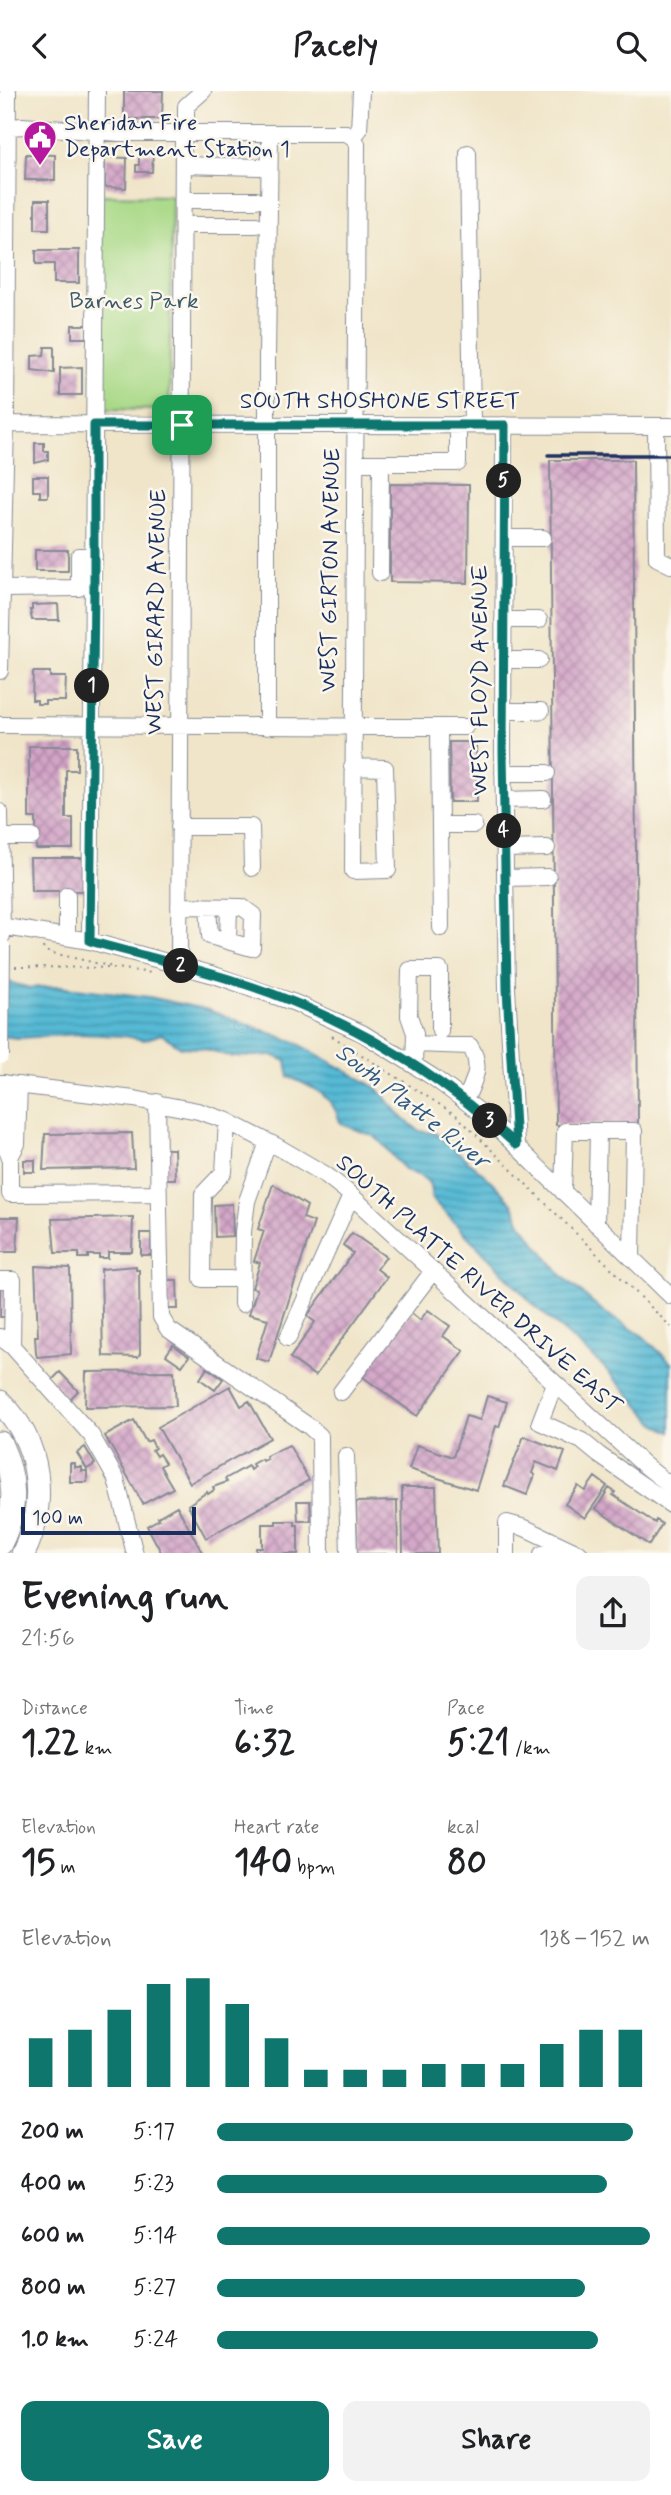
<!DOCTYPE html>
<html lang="en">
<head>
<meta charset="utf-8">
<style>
	body { margin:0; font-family:Mynerve,sans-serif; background:#f2f2f2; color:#202124; height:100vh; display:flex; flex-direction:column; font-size:26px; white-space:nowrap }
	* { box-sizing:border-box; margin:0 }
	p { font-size:23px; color:#757577 }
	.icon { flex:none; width:38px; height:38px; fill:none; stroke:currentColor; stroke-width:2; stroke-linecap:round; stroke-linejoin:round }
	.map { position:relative; height:1462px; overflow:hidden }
	.sheet { display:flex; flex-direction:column; background:#fff; flex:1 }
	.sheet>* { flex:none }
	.scale { position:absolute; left:21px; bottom:18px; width:175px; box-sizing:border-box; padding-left:7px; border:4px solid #1b2f5e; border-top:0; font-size:19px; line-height:24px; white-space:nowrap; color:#1b2f5e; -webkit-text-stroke:5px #fbf7ec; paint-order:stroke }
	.pin { position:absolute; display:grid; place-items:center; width:60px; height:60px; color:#fff; margin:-30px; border-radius:14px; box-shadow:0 4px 10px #0006 }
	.km { position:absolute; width:35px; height:35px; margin:-18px; border-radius:50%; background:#222; color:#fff; font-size:19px; line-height:35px; text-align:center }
	.round { display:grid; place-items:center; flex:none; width:74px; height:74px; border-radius:14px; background:#f2f2f2 }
	.summary { display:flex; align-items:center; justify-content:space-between; height:119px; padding:0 21px }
	h1 { font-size:38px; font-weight:800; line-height:52px }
	.stats { display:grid; grid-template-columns:repeat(3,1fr); gap:10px; height:119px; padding:7px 21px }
	.stats div { display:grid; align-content:center }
	.stats b { font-size:35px; font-weight:800 }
	.stats small { font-size:19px; font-weight:400 }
	.stats p { font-size:19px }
	.chart { height:196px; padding:14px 21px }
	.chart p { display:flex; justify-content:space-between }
	.chart svg { width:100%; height:126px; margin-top:7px; stroke:#0f766e; stroke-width:6 }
	.button { display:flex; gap:14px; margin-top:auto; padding:14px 21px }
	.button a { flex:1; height:80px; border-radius:14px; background:#0f766e; color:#fff; font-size:28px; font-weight:800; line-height:80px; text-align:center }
	.button a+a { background:#f2f2f2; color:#202124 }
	ul { padding:0 21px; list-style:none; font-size:23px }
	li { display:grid; grid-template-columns:112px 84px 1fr; align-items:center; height:52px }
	li i { height:18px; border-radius:9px; background:#0f766e }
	header { display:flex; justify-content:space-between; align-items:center; height:91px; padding:0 21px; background:#fff; font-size:32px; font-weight:800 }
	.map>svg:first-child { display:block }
</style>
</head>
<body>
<header><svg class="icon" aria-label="back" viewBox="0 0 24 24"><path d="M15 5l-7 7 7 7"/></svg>Pacely<svg class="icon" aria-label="search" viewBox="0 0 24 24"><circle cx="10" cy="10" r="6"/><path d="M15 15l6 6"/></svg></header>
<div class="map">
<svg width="671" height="1463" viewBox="0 0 671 1463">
	<defs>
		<pattern id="water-rules" width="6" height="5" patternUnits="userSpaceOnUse" patternTransform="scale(1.75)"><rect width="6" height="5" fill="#56bad5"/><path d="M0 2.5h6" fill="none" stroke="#4698b0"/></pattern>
		<pattern id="building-cross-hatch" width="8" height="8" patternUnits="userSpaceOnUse" patternTransform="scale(1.75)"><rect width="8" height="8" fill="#d3a4c7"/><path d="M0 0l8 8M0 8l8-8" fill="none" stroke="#aa86a5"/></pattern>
	</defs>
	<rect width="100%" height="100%" fill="#fbf7ec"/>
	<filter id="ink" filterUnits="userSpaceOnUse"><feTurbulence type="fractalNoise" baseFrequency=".0143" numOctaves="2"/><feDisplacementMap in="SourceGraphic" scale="14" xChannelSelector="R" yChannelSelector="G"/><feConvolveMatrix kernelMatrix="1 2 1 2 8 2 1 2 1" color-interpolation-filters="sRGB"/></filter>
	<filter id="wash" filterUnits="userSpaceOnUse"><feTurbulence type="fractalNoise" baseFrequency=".00686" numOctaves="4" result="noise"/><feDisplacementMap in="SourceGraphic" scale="28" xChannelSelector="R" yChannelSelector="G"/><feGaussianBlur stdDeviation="1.57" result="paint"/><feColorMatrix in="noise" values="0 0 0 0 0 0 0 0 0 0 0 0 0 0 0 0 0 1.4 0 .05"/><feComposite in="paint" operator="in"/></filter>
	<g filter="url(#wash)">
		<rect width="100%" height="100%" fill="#f0e5c9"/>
		<path fill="#a9d987" stroke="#628472" stroke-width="2" d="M99 104 172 105 169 319 96 318Z"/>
		<path fill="url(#water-rules)" stroke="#38749a" stroke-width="2" d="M0 889 30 897 59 895 149 906 208 919 295 951 377 997 403 1027 419 1040 435 1042 488 1087 512 1112 522 1134 562 1185 604 1221 643 1245 671 1272V1341L657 1334 604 1276 535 1215 431 1107C431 1101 432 1096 428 1091 422 1083 413 1084 405 1078 397 1071 381 1049 375 1046 364 1040 351 1039 340 1031 333 1004 314 997 289 986L286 970 272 964 232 966 203 957 181 956 161 943 144 949 124 945 79 943 19 947 0 945Z"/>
		<g id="blocks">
			<path fill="url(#building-cross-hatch)" d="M124 0H163L162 28H124Z
				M139 62H153L152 81H136V74H139Z
				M26 63 55 64V89H25Z
				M105 66 127 67 126 97 105 96Z
				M35 109H49V138H35Z
				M36 159H79V192H54V173H36Z
				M72 234H87V247H72Z
				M45 256H54V282L32 279V265L44 264Z
				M82 276V304H60V277Z
				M35 352H44V360H48V369L35 372Z
				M550 369H633L638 1033 556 1034Z
				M33 385H48V406H40V400H33Z
				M390 393 469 394 468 492 390 491Z
				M35 459H68V480H35Z
				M58 513 59 529H32L30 519H32V514Z
				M33 581H50V586H66L65 610H45V613H37V609H32Z
				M449 651H476L477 711H450Z
				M29 655H77V679H66V727H73V758H36V727H29Z
				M30 767H86V800H31Z
				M132 1042 134 1077 43 1079 45 1043Z
				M164 1058H174L175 1088H165Z
				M24 1069H35V1081H24Z
				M273 1093 307 1115 303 1127 314 1131 269 1271 256 1267 268 1228 249 1223 257 1198 252 1197 260 1172 254 1170 264 1140 258 1138Z
				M232 1113 233 1145 215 1146 214 1114Z
				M0 1126H19L17 1161H0Z
				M133 1126 132 1161H108V1167H99V1164H88V1167H79V1162H55L52 1128Z
				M141 1142H151V1164H141Z
				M352 1142 386 1166 377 1178 387 1186 315 1285 290 1267 315 1231 307 1225 353 1162 343 1154Z
				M35 1175 70 1177 71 1263 37 1266 36 1262 35 1245H38Z
				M136 1175V1179H139L140 1263 138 1266 103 1265 101 1178Z
				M168 1189H177L178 1218H168Z
				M0 1194H6V1226H0Z
				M428 1219 450 1235 443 1245 464 1260 417 1325 363 1286 410 1221 420 1229Z
				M173 1254 189 1265 182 1275 166 1264Z
				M207 1277 223 1288 215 1299 200 1288Z
				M174 1280 176 1315 85 1316 86 1281Z
				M60 1281 78 1300 69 1309 51 1290Z
				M230 1295 241 1315 249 1310 270 1347 190 1392 158 1336Z
				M487 1305 507 1311 499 1336 496 1335 476 1399 409 1378 417 1354 453 1366 466 1325 480 1329Z
				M134 1329 146 1351 151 1349 155 1357 152 1359 156 1365 159 1363 165 1372 160 1375 173 1397 143 1413 105 1345Z
				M524 1345 565 1361 558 1380 536 1371 532 1382 535 1384 527 1404 504 1395Z
				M289 1354 309 1389 206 1447 188 1414 207 1401 208 1403 214 1399 213 1396 227 1391 225 1388 248 1375 250 1379 254 1376 252 1373 261 1368 263 1370 267 1368 266 1365Z
				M85 1356 95 1373 87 1378 77 1362Z
				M70 1372H75V1376H82V1380H87V1391H70Z
				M595 1386 607 1395 585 1427 565 1413 578 1395 585 1400Z
				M402 1396H436L438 1463H403Z
				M609 1397 615 1401 613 1404 655 1432 656 1429 662 1433 649 1454 596 1418Z
				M297 1410H310L311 1430H298Z
				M397 1410 398 1463H357L356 1411Z
				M177 1415 203 1463H162L147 1435 159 1428 158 1426Z
				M276 1430H295V1434H298V1463H256V1457H262V1433H276Z"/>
		</g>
	</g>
	<g filter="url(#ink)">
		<use href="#blocks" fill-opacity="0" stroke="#868a94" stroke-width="2"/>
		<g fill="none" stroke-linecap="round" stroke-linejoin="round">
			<defs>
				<path id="minor" d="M0 37 22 35 120 42H346L353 46
					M186 41V15L203 0
					M353 46 359 39 361 0
					M468 62 472 334
					M183 74 259 76
					M183 109H256
					M183 134H256
					M0 333 671 335
					M504 334 503 660 507 898 516 1054
					M656 335 657 467 671 474
					M355 372H458V334
					M504 447H543
					M380 482 381 372
					M2 498 79 497V465H94
					M503 529H539
					M503 569H539
					M0 580 6 333 8 0
					M503 620H541
					M0 634 465 636
					M267 636V265L270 43
					M439 637 441 837
					M352 676 385 677 388 779 353 780 357 53 353 46
					M503 682H547
					M504 709 543 708
					M0 721 2 845
					M440 734H474
					M179 736H251L252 777
					M0 746H32
					M505 758 547 757
					M505 787 548 786
					M67 804V845
					M179 815 242 816 253 824 252 857 210 845 208 816
					M0 835 90 850 214 884 295 912 362 942 433 986 484 1024 671 1205
					M90 850 97 0
					M228 850 229 816
					M179 874 183 41
					M415 953 470 955C483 976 474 989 465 1010
					M414 974 415 942 409 925 410 879H440V940
					M0 992 134 1008 198 1020 225 1029 278 1056 326 1084 345 1099 643 1373 671 1395
					M5 992 3 1052 10 1066 17 1053 19 994
					M157 1011 161 1226 168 1238 310 1336 320 1345 321 1463
					M227 1030 224 1081 203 1103 202 1188H231
					M10 1066V1103L158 1102
					M563 1101 565 1040H634L632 1167
					M596 1133 598 1040
					M0 1189H13L12 1255 0 1246
					M242 1213 243 1141 247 1110 268 1051
					M288 1247 351 1105
					M12 1255 91 1344 116 1388 135 1463
					M555 1292 540 1331 582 1350 599 1364 671 1414
					M341 1301 433 1180
					M346 1365 349 1463
					M507 1463V1432L525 1437 580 1463
					M542 1463 571 1461"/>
				<path id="highway" d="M0 1311C41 1351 48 1412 23 1463
					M0 1352C16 1387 18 1418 0 1453"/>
			</defs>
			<use href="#minor" stroke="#868a94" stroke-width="18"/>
			<use href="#highway" stroke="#868a94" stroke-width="25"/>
			<path stroke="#868a94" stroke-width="2" stroke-dasharray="2 5" stroke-linecap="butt" d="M43 856 44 860 113 876
				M15 876 117 877 152 882
				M332 945 456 1024 671 1236"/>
			<use href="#minor" stroke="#fff" stroke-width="16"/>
			<use href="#highway" stroke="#fff" stroke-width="23"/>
			<path stroke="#1b2f5e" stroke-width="3.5" d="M548 364H671"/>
			<defs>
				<path id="minor-bridge" d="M1 965 2 855"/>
			</defs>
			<use href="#minor-bridge" stroke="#868a94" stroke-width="18" stroke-linecap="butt"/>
			<use href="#minor-bridge" stroke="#fff" stroke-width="16"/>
		</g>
	</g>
	<g fill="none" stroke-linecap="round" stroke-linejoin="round" filter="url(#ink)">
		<defs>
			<path id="route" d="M94 334H505L503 660 507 898 516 1054C436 979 342 924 238 891 189 875 139 864 90 850L94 497Z"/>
		</defs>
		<use href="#route" stroke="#fff" stroke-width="14"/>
		<use href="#route" stroke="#0f766e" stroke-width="9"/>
	</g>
	<defs>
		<symbol id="civic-pin" viewBox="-11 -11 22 30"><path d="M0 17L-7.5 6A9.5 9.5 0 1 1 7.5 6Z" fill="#b5179e" stroke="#fbf7ec"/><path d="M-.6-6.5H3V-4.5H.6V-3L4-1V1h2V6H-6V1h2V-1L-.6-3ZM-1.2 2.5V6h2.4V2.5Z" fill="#fff"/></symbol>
	</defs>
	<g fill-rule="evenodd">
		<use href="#civic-pin" x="21" y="27" width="38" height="52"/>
	</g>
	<g text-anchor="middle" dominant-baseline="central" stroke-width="5" stroke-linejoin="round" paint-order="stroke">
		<g font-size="23" fill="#1b2f5e" stroke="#fbf7ec" text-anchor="start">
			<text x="64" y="33">Sheridan Fire<tspan x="64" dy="26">Department Station 1</tspan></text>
		</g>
		<g font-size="23" fill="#3e5a68" stroke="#fbf7ec">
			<text x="134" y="211">Barnes Park</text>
		</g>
		<g font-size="23" fill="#1b2f5e" stroke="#fbf7ec">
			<text x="380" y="311">SOUTH SHOSHONE STREET</text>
			<text transform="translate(331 479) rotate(-89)">WEST GIRTON AVENUE</text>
			<text transform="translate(157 521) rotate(-89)">WEST GIRARD AVENUE</text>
			<text transform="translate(481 589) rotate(-90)">WEST FLOYD AVENUE</text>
			<text transform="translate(478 1194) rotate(42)">SOUTH PLATTE RIVER DRIVE EAST</text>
		</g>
		<g font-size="24" font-style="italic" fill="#2d5982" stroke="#fbf7ec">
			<text transform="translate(412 1016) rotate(38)">South Platte River</text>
		</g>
	</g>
</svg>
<div class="scale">100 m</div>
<div class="pin" style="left:182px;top:334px;background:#1e9e55"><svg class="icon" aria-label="arrive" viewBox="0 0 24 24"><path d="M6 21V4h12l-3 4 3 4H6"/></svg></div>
<b class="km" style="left:92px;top:595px">1</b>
<b class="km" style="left:181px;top:875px">2</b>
<b class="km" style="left:490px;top:1030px">3</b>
<b class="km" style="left:504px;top:740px">4</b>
<b class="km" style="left:504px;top:390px">5</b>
</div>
<section class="sheet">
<div class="summary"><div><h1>Evening run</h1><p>21:56</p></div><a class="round"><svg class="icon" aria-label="share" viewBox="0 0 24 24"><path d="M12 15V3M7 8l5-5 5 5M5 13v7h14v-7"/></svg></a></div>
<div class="stats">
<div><p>Distance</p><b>1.22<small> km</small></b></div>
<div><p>Time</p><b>6:32</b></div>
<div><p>Pace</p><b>5:21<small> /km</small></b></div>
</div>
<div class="stats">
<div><p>Elevation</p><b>15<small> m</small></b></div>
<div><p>Heart rate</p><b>140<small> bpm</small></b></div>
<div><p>kcal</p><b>80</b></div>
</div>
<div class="chart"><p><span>Elevation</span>138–152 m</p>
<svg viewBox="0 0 160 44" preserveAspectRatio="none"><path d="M5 44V27M15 44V24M25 44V17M35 44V8M45 44V6M55 44V15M65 44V27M75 44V38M85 44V38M95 44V38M105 44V36M115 44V36M125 44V36M135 44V29M145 44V24M155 44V24"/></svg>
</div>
<ul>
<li><b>200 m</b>5:17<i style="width:96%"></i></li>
<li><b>400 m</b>5:23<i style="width:90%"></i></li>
<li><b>600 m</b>5:14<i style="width:100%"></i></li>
<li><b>800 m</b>5:27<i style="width:85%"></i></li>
<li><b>1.0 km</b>5:24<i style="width:88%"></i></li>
</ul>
<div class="button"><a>Save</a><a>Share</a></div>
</section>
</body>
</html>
